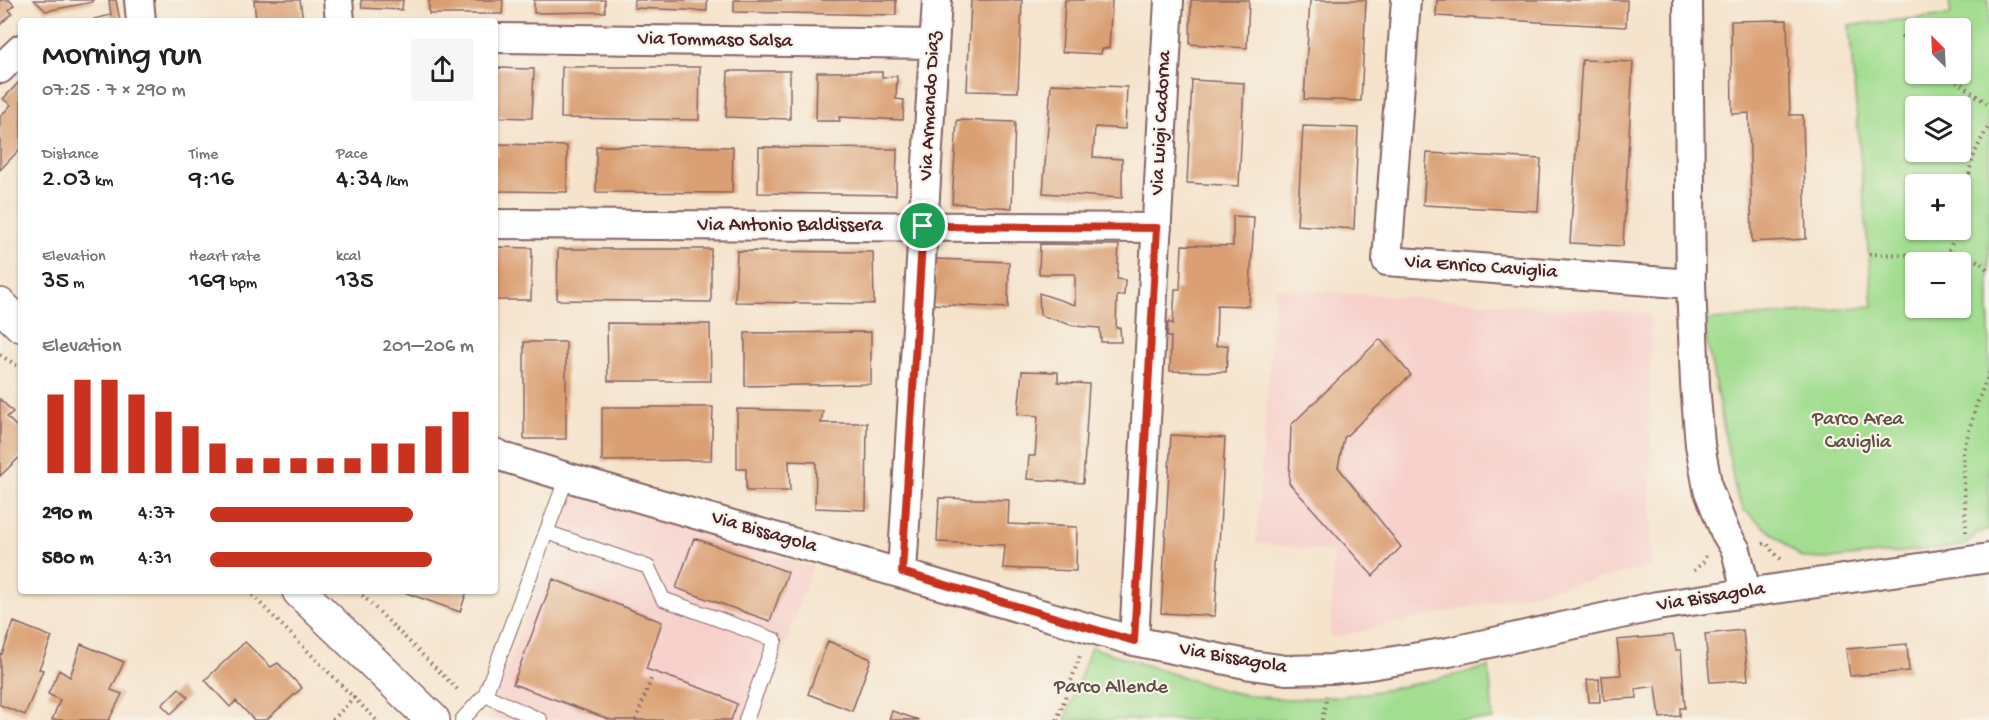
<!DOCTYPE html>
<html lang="en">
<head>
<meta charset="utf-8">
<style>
	body { margin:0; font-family:"Gochi Hand",sans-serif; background:#f6f6f6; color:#202124; height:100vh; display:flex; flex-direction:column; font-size:22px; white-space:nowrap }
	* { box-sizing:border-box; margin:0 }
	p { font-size:20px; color:#757577 }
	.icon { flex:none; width:33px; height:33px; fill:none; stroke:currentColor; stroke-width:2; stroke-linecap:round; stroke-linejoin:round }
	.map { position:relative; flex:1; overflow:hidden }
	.panel { position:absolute; left:18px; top:18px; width:480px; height:576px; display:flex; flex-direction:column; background:#fff; border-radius:6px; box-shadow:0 2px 4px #0004 }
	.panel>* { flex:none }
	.needle { width:39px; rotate:336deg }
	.buttons { position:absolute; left:1905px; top:18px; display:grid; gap:12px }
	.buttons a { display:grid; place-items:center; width:66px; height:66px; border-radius:6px; background:#fff; box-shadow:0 2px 4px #0004; font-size:30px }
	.pin { position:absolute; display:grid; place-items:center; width:51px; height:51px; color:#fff; margin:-26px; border:3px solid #fff; border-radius:50%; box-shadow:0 2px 6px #0007 }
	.round { display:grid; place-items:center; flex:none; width:63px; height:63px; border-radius:6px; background:#f6f6f6 }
	.head { display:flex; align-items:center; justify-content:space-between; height:102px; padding:0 24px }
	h1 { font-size:33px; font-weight:600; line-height:45px }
	.stats { display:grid; grid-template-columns:repeat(3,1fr); gap:9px; height:102px; padding:6px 24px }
	.stats div { display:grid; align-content:center }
	.stats b { font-size:26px; font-weight:600 }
	.stats small { font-size:16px; font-weight:400 }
	.stats p { font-size:16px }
	.chart { height:168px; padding:12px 24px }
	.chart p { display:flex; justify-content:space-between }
	.chart svg { width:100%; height:108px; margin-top:6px; stroke:#c8321e; stroke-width:6 }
	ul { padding:0 24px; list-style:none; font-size:20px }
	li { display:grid; grid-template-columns:96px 72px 1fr; align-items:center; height:45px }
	li i { height:15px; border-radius:8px; background:#c8321e }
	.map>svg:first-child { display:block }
</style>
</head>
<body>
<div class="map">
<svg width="1989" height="720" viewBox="0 0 1989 720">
	<rect width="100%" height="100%" fill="#f7f3e8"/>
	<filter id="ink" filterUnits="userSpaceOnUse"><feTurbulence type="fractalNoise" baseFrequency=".0167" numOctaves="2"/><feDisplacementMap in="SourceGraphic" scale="12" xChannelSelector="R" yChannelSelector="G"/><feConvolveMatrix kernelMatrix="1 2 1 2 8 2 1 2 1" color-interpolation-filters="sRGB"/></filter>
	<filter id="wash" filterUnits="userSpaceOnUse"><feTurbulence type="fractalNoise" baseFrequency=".008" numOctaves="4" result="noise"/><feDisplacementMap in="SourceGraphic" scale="24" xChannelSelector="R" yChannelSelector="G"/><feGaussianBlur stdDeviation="1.35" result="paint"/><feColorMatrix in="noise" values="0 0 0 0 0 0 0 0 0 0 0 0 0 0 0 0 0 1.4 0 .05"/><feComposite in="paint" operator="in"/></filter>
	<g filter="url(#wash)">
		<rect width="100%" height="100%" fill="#f5e3cc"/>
		<path fill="#f7d0cb" d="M1275 288 1650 314 1651 567 1330 638 1334 552 1256 543Z
			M573 496 812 567 760 720H492L488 717Z"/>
		<path fill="#a2dd90" stroke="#767e5e" stroke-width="1.5" fill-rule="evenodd" d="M1949 0H1989V530L1979 532 1964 546 1827 559 1802 558 1744 510 1736 493 1703 321 1873 306 1849 25 1951 15ZM1916 28H1960V74H1916ZM1916 106H1960V152H1916ZM1916 184H1960V230H1916ZM1916 262H1960V308H1916Z
			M1091 647C1122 657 1152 667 1183 677 1198 682 1214 688 1231 692 1316 711 1406 686 1489 667L1493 720H1065Z"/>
		<g id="blocks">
			<path fill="#da9f72" d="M0 0H9L14 5 9 10 12 13 0 25Z
				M34 0H93V2L46 11Z
				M109 0H116L120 21H95L94 19 111 15Z
				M254 0H300L303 21H256Z
				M361 0H403L402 10 362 8Z
				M429 0H503L502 14H429Z
				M534 0H605V12L534 13Z
				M634 0H707V11L634 8Z
				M734 0H896V15L734 12Z
				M971 0H1022L1018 92 967 91Z
				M1065 0H1112L1109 48 1102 49 1101 54 1062 52Z
				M1191 0H1249L1247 48 1190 44Z
				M1310 0H1366L1361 101 1304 99Z
				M1437 0H1627L1626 27 1436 16Z
				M1787 20 1790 115H1803L1806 239 1752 242 1749 113 1732 114 1731 21Z
				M1582 60 1633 62 1623 246 1570 243Z
				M562 67H700L699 120 561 118Z
				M495 68 534 69 532 118 495 117Z
				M728 71H790V119L726 117Z
				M817 72H882V77L897 76 896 99 904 100 903 120 839 117 840 121H816Z
				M21 80V148L0 170V117L11 105 3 99Z
				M1192 80 1244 83 1239 186 1187 183Z
				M1051 84 1127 87 1125 129 1095 127 1093 157 1122 159V198L1043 193Z
				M957 120 1015 122 1012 208 952 203Z
				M1303 126 1358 128 1354 229 1297 225Z
				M498 144 567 146V192L495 191V156H498Z
				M596 146 733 147 732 193 596 192Z
				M759 147 897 149 896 195 758 193Z
				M1427 153 1541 159 1538 211 1423 205Z
				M1233 216 1254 217 1249 306 1217 305 1216 346 1228 345 1226 372 1170 371 1171 337H1167L1168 322 1173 324 1175 289H1180L1182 245 1233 246Z
				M1040 244 1119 245 1117 279 1125 280 1124 295 1117 296 1116 328H1120L1121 342H1101L1100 328 1074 326 1040 315 1039 293 1075 305V274H1039Z
				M495 247 532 248 531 300H495Z
				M558 249H711V302L557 300Z
				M737 251 873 252 874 304 735 302Z
				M936 259 1009 262 1008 308 933 304Z
				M607 323 710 324 711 381H608Z
				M871 332V384L745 386V333Z
				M1380 339 1411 375 1344 438 1338 467 1401 547 1373 576 1289 483 1291 425Z
				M524 342H566V439H524Z
				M1022 371 1058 372V382L1089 384 1083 483 1027 479 1029 456H1035L1038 416 1018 414Z
				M0 399 13 412 7 417 21 431V456L0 476Z
				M602 407H713L711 460 602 461Z
				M737 409 823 411 821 423H867L866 510 815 508 816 462 789 461 790 491H746V469H737Z
				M1171 435 1225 438 1215 616 1161 613Z
				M939 498 1009 500 1008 524 1077 527 1076 571 1003 568 1005 545 937 542Z
				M694 538 788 572 770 621 676 588Z
				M553 579 662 622 646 669 715 693 737 704 731 720H611L513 684Z
				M401 591H467L460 612Z
				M14 622 52 637 39 669 43 670 25 715 0 705V653L2 654Z
				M1743 630 1748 680 1710 682 1705 634Z
				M1673 635 1676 650H1681L1685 708H1680V716L1660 718 1656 686 1636 689 1637 698 1604 700 1602 676 1621 675 1617 640Z
				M828 641 871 659 852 711 808 694Z
				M245 642 271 667 278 663 302 688 266 720H254L236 701 230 707 205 680Z
				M81 644 124 662 111 690 122 694 109 720H52L60 700 48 694 59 670 70 677Z
				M1907 644 1909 671 1850 676 1846 649Z
				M1599 679 1600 702H1589L1587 680Z
				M179 688 188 697 171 714 162 705Z
				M892 711 919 720H889Z"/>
		</g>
	</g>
	<g filter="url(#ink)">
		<use href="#blocks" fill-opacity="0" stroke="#866463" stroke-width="1.5"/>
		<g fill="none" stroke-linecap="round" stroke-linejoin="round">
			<defs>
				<path id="service" d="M546 532 648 567 663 599 775 640 746 720
					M485 695 540 720
					M462 720 485 695 567 477"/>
				<path id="minor" d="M139 0 141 21
					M338 0 340 21
					M1406 0 1387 261 1691 284
					M1688 0 1691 284 1695 384 1700 445 1708 489 1725 532 1736 550 1746 592
					M495 38 934 44
					M0 69 21 49
					M495 224 1157 228
					M495 453 506 458 567 477 1134 641 1251 665 1286 670 1331 669 1370 665 1449 652 1657 606 1989 558
					M902 572 937 0
					M1134 641 1169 0"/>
				<path id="secondary" d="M0 305 21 325
					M299 591 433 720"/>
			</defs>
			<use href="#service" stroke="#866463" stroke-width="16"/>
			<use href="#minor" stroke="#866463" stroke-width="32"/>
			<use href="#secondary" stroke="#866463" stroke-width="36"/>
			<path stroke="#866463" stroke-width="4" stroke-dasharray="1.5 4.5" stroke-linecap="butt" d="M1901 36 1916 48
				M1947 74 1989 105
				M1960 221C1966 203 1967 187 1970 169 1973 153 1981 140 1989 126
				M1869 254 1955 256 1979 261 1989 271
				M1947 256 1957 230
				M0 355 21 368
				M1966 532 1963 452 1976 406 1989 373
				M1763 544 1767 543 1772 551 1781 559
				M1694 571 1703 562 1706 556
				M248 591 376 720
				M358 591 460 692
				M333 720 355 696
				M636 720 651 679
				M1057 720 1080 656
				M1322 720 1327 696"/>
			<use href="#service" stroke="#fff" stroke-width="14"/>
			<use href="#minor" stroke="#fff" stroke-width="28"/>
			<use href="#secondary" stroke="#fff" stroke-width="33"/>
		</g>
	</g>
	<g fill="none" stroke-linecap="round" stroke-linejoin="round" filter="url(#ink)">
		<defs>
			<path id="route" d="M923 226 1157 228 1134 641 902 572Z"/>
		</defs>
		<use href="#route" stroke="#fff" stroke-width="12"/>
		<use href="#route" stroke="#c8321e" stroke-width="8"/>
	</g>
	<g text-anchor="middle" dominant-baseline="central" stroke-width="4.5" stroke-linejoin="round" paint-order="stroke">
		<g font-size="20" fill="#4a1f2b" stroke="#f7f3e8">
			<text transform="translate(715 41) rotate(1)">Via Tommaso Salsa</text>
			<text transform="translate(931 106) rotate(-87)">Via Armando Diaz</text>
			<text transform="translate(1162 123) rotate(-87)">Via Luigi Cadorna</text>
			<text x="790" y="226">Via Antonio Baldissera</text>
			<text transform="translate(1481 268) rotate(4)">Via Enrico Caviglia</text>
			<text transform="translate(764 533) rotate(16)">Via Bissagola</text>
			<text transform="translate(1711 598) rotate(-9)">Via Bissagola</text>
			<text transform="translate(1233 659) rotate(10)">Via Bissagola</text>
		</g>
		<g font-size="20" fill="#604e44" stroke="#f7f3e8">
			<text x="1858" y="420">Parco Area<tspan x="1858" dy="23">Caviglia</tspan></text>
			<text x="1111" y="688">Parco Allende</text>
		</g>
	</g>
</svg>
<div class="buttons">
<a><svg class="needle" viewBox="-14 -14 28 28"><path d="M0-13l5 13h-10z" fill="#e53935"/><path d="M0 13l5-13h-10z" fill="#757577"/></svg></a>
<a><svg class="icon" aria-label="layers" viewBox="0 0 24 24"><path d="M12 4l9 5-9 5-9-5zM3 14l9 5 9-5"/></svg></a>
<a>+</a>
<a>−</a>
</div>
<div class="pin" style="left:923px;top:226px;background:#1e9e55"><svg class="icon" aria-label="arrive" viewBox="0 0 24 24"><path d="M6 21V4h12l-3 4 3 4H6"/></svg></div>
<section class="panel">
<div class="head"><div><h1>Morning run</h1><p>07:25 · 7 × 290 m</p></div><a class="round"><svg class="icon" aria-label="share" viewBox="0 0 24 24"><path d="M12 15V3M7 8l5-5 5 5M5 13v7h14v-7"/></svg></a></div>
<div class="stats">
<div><p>Distance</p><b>2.03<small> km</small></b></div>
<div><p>Time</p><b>9:16</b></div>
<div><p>Pace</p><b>4:34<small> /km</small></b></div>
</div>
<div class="stats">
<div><p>Elevation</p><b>35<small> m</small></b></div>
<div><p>Heart rate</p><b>169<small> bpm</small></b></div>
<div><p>kcal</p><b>135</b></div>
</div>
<div class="chart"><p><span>Elevation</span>201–206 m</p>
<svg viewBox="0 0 160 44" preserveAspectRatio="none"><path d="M5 44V12M15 44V6M25 44V6M35 44V12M45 44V19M55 44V25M65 44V32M75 44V38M85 44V38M95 44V38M105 44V38M115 44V38M125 44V32M135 44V32M145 44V25M155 44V19"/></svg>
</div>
<ul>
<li><b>290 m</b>4:37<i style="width:77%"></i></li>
<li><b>580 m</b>4:31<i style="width:84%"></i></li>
</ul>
</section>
</div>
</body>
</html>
